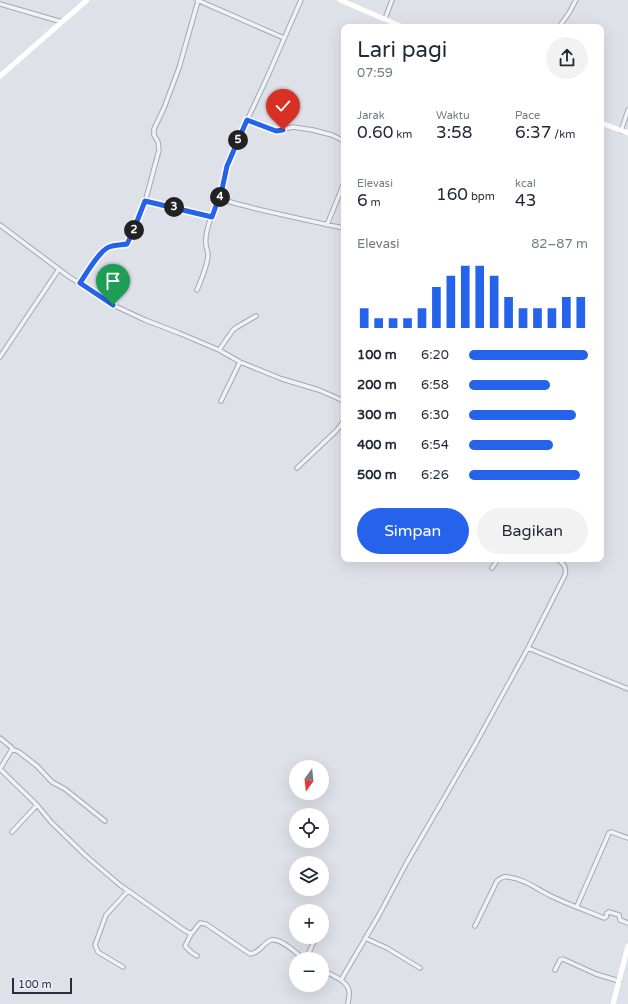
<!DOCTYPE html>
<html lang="id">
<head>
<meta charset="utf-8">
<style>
	body { margin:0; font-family:"Varela Round",sans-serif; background:#f2f2f3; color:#1f2937; height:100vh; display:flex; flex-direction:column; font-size:15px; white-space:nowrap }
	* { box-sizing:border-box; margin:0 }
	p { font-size:13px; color:#747a83 }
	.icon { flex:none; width:22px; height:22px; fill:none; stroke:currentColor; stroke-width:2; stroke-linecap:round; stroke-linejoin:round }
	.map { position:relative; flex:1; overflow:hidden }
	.drawer { position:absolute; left:341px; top:24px; width:263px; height:538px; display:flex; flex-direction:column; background:#fff; border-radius:8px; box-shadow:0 4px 16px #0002 }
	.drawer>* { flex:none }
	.needle { width:26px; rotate:195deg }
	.controls { position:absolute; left:289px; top:760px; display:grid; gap:8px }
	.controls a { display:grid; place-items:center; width:40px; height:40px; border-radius:50%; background:#fff; box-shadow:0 4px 16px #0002; font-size:20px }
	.scale { position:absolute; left:12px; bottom:10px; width:60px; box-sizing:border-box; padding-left:4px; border:2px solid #282e3e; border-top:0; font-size:11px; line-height:14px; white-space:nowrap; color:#282e3e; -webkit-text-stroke:3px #eef0f5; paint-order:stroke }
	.pin { position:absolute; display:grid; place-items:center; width:34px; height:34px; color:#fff; margin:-41px -17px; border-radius:50% 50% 50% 0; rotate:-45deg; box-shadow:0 0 4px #0007 }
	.pin .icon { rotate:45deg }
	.km { position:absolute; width:20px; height:20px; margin:-10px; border-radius:50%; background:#222; color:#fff; font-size:11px; line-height:20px; text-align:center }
	.round { display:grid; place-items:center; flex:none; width:42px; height:42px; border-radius:21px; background:#f2f2f3 }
	.head { display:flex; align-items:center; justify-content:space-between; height:68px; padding:0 16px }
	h1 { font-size:22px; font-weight:600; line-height:30px }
	.metrics { display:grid; grid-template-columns:repeat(3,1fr); gap:6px; height:68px; padding:4px 16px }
	.metrics div { display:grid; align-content:center }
	.metrics b { font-size:17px; font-weight:600 }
	.metrics small { font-size:11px; font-weight:400 }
	.metrics p { font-size:11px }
	.chart { height:112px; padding:8px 16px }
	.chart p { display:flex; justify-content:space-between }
	.chart svg { width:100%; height:72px; margin-top:4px; stroke:#2563eb; stroke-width:6 }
	.cta { display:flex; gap:8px; margin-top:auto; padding:8px 16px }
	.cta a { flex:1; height:46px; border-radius:24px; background:#2563eb; color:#fff; font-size:16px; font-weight:600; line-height:46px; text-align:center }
	.cta a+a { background:#f2f2f3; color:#1f2937 }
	ul { padding:0 16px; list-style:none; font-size:13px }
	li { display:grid; grid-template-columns:64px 48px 1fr; align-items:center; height:30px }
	li i { height:10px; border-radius:5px; background:#2563eb }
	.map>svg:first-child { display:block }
</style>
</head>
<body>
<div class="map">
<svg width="628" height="1004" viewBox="0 0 628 1004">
	<rect width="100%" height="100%" fill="#dee1e8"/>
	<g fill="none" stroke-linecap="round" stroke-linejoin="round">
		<defs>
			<path id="street" d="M197 0 284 38
				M301 0 266 80 242 131 227 166 221 194V197C227 203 244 205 253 208 283 215 314 222 344 228
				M0 4 62 22
				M385 19 392 0
				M559 27 569 13 576 0
				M247 120 276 131 293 127 313 130 332 135 344 141
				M621 131 628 110
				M145 201 195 212 212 217
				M0 225 68 276 113 305 145 320 179 333 219 350 240 362 250 366 282 379 319 390 344 401
				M327 225 344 183
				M79 283C86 274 99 251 109 247 114 245 122 245 127 244L144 206 159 150 158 142 154 135V129L164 108 179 68 198 1
				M197 290C201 280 208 265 208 254 208 251 206 248 206 245 204 232 214 207 221 197
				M219 350 233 330 237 327 256 316
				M0 357 59 269
				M221 401 240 362
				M297 468 336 431 344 421
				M492 568 498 559
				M528 648 628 689
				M0 738 11 747 12 749 0 769
				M12 749 19 752 37 766 52 782 65 789 105 821
				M0 769 37 805 51 822 86 856 120 885 181 928 189 933H192L200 923 206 924 250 954C256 953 259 950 263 946 266 943 268 941 271 940 281 938 296 953 304 959
				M12 832 37 805
				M577 906 609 833 611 832 628 838
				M475 926 497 881C501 878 503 876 508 877 525 879 538 890 553 897 570 905 587 911 604 918L606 917 607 913 609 912 619 915 620 920 628 923
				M191 934 185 946 191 952 197 956
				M365 938 387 948 420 968
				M306 959 316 937
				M123 967 98 952 95 945 106 915 128 891
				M322 970C331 975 347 980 349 991 350 995 348 1000 348 1004
				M555 970 560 960 563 959 596 974 619 981
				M341 980 379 915 406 864 476 743 528 648 565 575C567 566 563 564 557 559"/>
		</defs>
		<use href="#street" stroke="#a4a8b2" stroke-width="5.5"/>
		<use href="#street" stroke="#f1f2f6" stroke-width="3.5"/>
		<path stroke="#fff" stroke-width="5" d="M340 0 403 27
			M0 76 87 0
			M601 123 628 133
			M613 1004 628 946"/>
	</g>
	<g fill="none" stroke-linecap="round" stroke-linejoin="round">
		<defs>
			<path id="route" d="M113 305 80 283C86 274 99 251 109 247 114 245 122 245 127 244L132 234 145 201 212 217 217 203 221 197V194L227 166 247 120 276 131 283 130"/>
		</defs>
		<use href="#route" stroke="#fff" stroke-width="8"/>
		<use href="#route" stroke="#2563eb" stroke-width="5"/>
	</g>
</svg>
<div class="controls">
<a><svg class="needle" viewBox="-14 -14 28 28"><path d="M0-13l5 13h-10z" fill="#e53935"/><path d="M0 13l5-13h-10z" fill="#747a83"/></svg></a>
<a><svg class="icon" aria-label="locate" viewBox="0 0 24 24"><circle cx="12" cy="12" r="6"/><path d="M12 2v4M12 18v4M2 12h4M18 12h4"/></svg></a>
<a><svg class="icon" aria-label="layers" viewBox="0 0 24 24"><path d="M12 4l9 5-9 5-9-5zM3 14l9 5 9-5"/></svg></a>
<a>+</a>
<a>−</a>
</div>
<div class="scale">100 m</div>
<div class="pin" style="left:113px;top:305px;background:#1e9e55"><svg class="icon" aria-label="arrive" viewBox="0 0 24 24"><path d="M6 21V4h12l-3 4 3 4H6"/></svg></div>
<div class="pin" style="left:283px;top:130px;background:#d93025"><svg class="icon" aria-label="check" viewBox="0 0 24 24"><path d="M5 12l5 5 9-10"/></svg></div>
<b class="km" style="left:134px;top:230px">2</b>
<b class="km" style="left:174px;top:207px">3</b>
<b class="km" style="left:220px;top:197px">4</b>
<b class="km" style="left:238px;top:140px">5</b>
<section class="drawer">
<div class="head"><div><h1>Lari pagi</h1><p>07:59</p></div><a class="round"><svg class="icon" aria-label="share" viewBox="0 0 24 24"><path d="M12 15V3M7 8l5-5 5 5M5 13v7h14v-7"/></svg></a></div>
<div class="metrics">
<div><p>Jarak</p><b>0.60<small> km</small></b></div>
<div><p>Waktu</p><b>3:58</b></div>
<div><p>Pace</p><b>6:37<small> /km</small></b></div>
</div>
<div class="metrics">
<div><p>Elevasi</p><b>6<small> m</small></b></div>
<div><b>160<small> bpm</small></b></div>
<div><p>kcal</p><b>43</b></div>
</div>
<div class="chart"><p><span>Elevasi</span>82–87 m</p>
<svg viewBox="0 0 160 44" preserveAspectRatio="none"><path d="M5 44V32M15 44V38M25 44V38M35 44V38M45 44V32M55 44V19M65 44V12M75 44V6M85 44V6M95 44V12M105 44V25M115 44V32M125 44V32M135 44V32M145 44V25M155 44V25"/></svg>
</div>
<ul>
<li><b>100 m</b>6:20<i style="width:100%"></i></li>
<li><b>200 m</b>6:58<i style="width:68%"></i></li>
<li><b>300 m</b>6:30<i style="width:90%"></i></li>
<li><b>400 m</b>6:54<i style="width:71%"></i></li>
<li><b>500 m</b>6:26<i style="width:93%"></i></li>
</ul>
<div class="cta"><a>Simpan</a><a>Bagikan</a></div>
</section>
</div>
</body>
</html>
